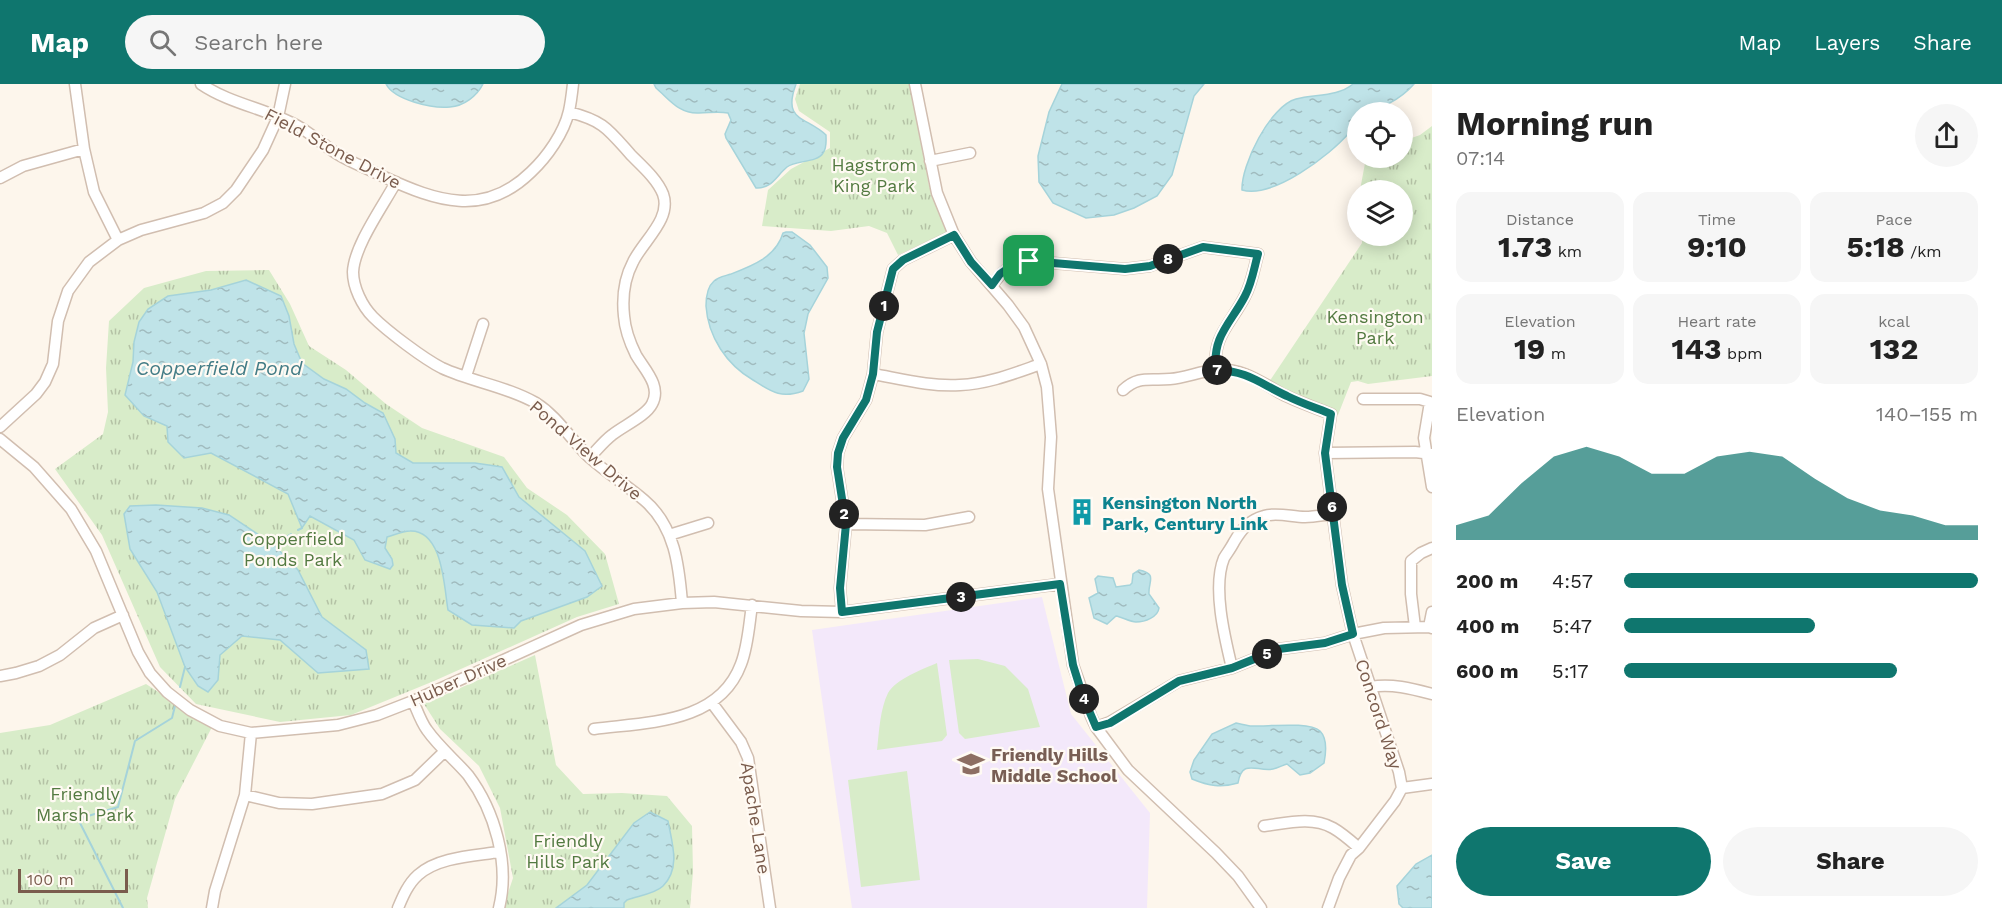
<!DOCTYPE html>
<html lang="en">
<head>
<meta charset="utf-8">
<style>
	body { margin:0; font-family:"Work Sans",sans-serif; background:#f6f6f6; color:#222; height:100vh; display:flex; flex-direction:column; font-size:22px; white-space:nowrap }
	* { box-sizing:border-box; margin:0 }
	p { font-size:20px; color:#767676 }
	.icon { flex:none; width:33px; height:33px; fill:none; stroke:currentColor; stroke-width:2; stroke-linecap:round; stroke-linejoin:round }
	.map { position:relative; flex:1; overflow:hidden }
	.panel { display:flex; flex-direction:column; background:#fff; width:570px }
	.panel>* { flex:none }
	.fabs { position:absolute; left:1347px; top:18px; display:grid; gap:12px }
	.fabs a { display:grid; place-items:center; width:66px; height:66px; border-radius:50%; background:#fff; box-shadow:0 3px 15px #0003; font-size:30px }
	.scale { position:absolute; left:18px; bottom:15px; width:110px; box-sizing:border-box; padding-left:6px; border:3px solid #7a5c4d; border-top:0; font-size:16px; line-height:21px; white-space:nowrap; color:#7a5c4d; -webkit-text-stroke:4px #fffaf3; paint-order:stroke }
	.pin { position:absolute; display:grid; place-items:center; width:51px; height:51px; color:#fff; margin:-26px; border-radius:12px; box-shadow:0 3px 9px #0006 }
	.km { position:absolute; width:30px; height:30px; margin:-15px; border-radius:50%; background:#222; color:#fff; font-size:16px; line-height:30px; text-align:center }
	.round { display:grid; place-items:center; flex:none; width:63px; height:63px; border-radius:32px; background:#f6f6f6 }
	.overview { display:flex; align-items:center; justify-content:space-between; height:102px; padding:0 24px }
	h1 { font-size:33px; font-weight:700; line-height:45px }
	.stats { display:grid; grid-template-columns:repeat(3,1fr); gap:9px; height:102px; padding:6px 24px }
	.stats div { display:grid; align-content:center; border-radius:15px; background:#f6f6f6; text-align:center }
	.stats b { font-size:30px; font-weight:700 }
	.stats small { font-size:16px; font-weight:400 }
	.stats p { font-size:16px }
	.chart { height:168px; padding:12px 24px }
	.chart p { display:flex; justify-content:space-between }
	.chart svg { width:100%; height:108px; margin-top:6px; fill:#0f766e; opacity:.7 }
	.action { display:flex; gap:12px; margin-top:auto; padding:12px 24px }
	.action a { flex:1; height:69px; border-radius:36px; background:#0f766e; color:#fff; font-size:24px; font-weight:700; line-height:69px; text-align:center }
	.action a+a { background:#f6f6f6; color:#222 }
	ul { padding:0 24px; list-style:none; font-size:20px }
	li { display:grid; grid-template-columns:96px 72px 1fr; align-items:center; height:45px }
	li i { height:15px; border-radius:8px; background:#0f766e }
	header { display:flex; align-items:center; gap:36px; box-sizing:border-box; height:84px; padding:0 30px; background:#0f766e; color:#fff }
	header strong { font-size:28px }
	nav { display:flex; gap:33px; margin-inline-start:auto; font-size:21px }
	.search { width:420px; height:54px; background:#f6f6f6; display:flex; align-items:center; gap:15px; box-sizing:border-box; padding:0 21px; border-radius:33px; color:#767676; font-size:22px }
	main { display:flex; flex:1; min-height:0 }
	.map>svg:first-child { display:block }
</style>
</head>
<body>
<header>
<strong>Map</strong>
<div class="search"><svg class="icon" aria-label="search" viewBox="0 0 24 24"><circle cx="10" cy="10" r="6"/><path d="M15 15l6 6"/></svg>Search here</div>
<nav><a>Map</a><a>Layers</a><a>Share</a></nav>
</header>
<main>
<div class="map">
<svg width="1432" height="824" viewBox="0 0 1432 824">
	<defs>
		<pattern id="park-tufts" width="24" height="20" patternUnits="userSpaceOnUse" patternTransform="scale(1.5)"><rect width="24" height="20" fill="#d8ecc9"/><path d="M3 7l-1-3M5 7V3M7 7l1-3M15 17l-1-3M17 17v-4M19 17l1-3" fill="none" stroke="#b4c2a5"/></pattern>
		<pattern id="water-ripples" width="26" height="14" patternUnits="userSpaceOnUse" patternTransform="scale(1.5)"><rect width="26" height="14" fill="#bfe3e8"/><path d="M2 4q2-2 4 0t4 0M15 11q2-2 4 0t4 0" fill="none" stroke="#a0bbbe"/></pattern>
	</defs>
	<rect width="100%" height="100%" fill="#fdf6ec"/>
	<path fill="#f3e8fa" d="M1042 513 1071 630 1150 729 1147 824H852L812 546Z"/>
	<path fill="#d8ecc9" d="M978 575 1005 582 1028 605 1040 643 965 655 959 649 949 576Z
		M937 579 947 651 942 657 877 666C879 648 880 625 888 609 896 595 923 585 937 579Z
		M907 687 920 796 861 803 848 696Z"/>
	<path fill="url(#park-tufts)" d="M800 0H911L929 102 947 148 898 171 887 149 869 142 831 147 762 142 768 106 791 85 830 64V48L799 27 795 15Z
		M1432 42V292L1368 300 1358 297 1351 298 1338 331 1269 298 1362 159V152H1402V106H1360L1366 74H1402L1403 57 1420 51Z
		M269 186 290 220 309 262 346 286 386 320 422 344 504 373 527 404 567 431 605 470 619 520 577 533 434 597 351 631 280 638 196 620 160 583 102 451 55 385 103 350 108 328 106 284 109 237 144 204 206 187Z
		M535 571 556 681 583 710 622 709 667 712 692 742 693 788 690 824H503L513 794 500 724 479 682 440 645 424 620Z
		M146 600 212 643 175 715 147 814 148 824H0V649L50 641Z"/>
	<path fill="url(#water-ripples)" stroke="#a5d3da" stroke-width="1.5" d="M386 0H483C477 12 464 22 450 23 433 25 394 16 386 0Z
		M654 0H796C782 38 806 32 826 51 826 58 827 64 823 69 817 79 796 76 787 83 777 91 772 105 756 104L726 54 725 50 731 36 728 29C718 27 709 29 699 29 679 30 670 16 656 4Z
		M1062 0H1204L1194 12 1172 91 1157 112 1134 124 1114 131 1086 134 1053 119 1039 98 1038 72 1049 28Z
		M1353 0H1414C1401 15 1378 28 1358 28 1358 32 1358 35 1358 38 1356 41 1351 46 1349 49 1330 71 1273 115 1242 106 1241 81 1270 22 1296 15 1315 10 1338 13 1353 0Z
		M786 148H792L810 161 827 183 828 194 808 230 804 249 809 295 803 307C781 315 772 308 753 296 727 281 708 253 706 222 706 213 707 203 714 197 718 193 725 192 731 190 752 182 776 173 783 149Z
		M246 196 281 212 289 232 294 260 302 279 324 295 346 305 365 319 383 329 395 355 396 369 413 379H475L502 383 519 413 585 467 602 502 587 513 521 537 514 544 472 541 448 526C444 503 443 446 410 447 403 447 394 451 387 453L385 464 392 475 393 481 390 485 365 476 354 456 310 432 302 444 288 410 211 369 184 374 168 358 167 342 144 332 125 311 133 278 134 258 139 238 148 225 168 212 211 206Z
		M156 421 202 424 229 431 274 461 298 486 322 533 366 566 369 585 318 589 280 556 242 552 220 571 218 596 208 608 198 602 185 583 157 508 130 465 124 430 130 422Z
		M1139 486C1158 490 1148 497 1149 510L1159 524C1158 533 1145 538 1136 538 1130 538 1122 533 1116 532L1107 540 1094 534 1089 514 1098 509 1095 495 1098 492 1113 494 1116 503 1130 501 1132 499 1133 490Z
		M1236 639C1240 640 1245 641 1250 642 1265 643 1309 637 1320 647 1328 655 1326 669 1324 679L1310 689 1300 691 1287 680C1283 681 1278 684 1273 685 1257 688 1242 674 1238 699 1221 704 1209 702 1192 695L1190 688 1194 676 1212 650Z
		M650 728 668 737C672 759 681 784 663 802 655 810 637 812 627 816L624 819V824H556L587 801 634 739Z
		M1432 771V824H1403L1399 820 1397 802 1416 780Z"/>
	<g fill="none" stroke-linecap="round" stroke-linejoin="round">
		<path stroke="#a5d3da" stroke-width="2" d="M298 446 302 444
			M274 461 291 450
			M180 603 185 583
			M123 824 78 735 118 723 135 657 172 634 175 622"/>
		<defs>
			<path id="minor" d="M75 0 84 65 94 108 118 156
				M201 0C232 21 270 25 301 44 314 52 326 63 339 71 352 79 369 85 384 93 436 117 484 134 531 88 547 73 564 49 569 27 571 18 572 9 573 0
				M915 0 937 109 954 151 971 178 1008 221 1024 243 1041 280 1047 303 1051 353 1048 405 1073 581 1091 632 1096 643 1128 686 1216 769 1238 792 1261 824
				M569 28C604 37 608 45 631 71 642 82 657 95 663 110 672 135 643 157 633 178 624 195 622 213 624 232 625 245 630 259 636 271 644 285 662 302 652 320 646 332 623 342 612 351 604 357 597 366 590 373
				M930 77 970 69
				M0 94 23 82 84 65
				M396 98C383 122 354 162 353 188 353 203 362 222 373 233 387 247 424 275 442 284 472 298 506 302 536 319 558 333 571 356 590 374 607 389 626 401 644 416 675 442 679 482 682 519
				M992 201 1001 190 1013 181 1029 177 1125 185 1150 182 1203 163 1258 170C1254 184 1252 199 1245 212 1231 240 1212 252 1216 286
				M873 290C901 295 931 303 960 301 988 300 1015 289 1041 280
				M466 292 483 240
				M1123 306C1139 291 1150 297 1170 295 1186 294 1200 287 1216 286 1242 283 1262 299 1284 311 1299 318 1315 324 1331 330L1325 369 1342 501 1353 550 1399 688 1402 704 1395 717 1359 764 1351 771 1339 794 1328 824
				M1363 315H1420L1430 318 1424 354 1432 403
				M0 343 36 310 45 298 53 280 58 237 68 207 89 178 118 156 141 146 204 129 223 119 236 106 263 66 278 33 285 0
				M0 355 34 383 71 425 96 467 138 568 150 589 167 608 190 626 220 642 251 649 338 641 377 631 413 617 581 541 634 525 682 519 714 518 801 527 842 528 1060 500
				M1325 369 1415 368 1432 370
				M846 440 925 441 969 433
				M669 451 708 439
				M842 528 840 504 846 440 837 383 838 369 843 354 866 316 873 290 877 248 893 185 903 176 954 151
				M1415 543 1411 510V477L1421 469 1432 464
				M1429 543 1432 528
				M1232 584C1225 555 1212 503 1224 474 1227 469 1231 464 1234 458 1241 446 1249 436 1264 432 1277 428 1292 433 1305 433 1314 433 1324 431 1333 430
				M0 592 16 589 39 582 60 571 94 544 123 531
				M1371 603C1391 599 1413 605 1432 610
				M413 617C417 626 421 638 427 646 439 663 455 676 468 691 495 727 510 780 499 824
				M712 619 741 658 748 674 770 824
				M1096 643 1110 638 1179 597 1232 584 1279 565 1325 559 1353 550 1384 544 1429 543 1432 544
				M594 645C647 638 719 640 741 580 748 562 749 541 752 521
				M1402 704 1432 700
				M245 711 279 719 312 720 382 710 415 696 445 667
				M1264 742C1287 739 1312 732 1333 744 1342 749 1351 757 1359 764
				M212 824 215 807 245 711 251 649
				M398 824C403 812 408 800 418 791 438 773 473 772 499 768"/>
		</defs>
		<use href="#minor" stroke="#d1beb0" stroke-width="13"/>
		<use href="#minor" stroke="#fff" stroke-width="10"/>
	</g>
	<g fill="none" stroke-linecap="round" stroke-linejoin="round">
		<defs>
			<path id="route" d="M954 151 971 178 992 201 1000 190 1013 181 1029 177 1125 185 1150 182 1203 163 1258 170C1254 184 1252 199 1245 212 1231 239 1212 252 1216 286 1248 287 1259 299 1287 312 1301 319 1316 324 1331 330L1325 369 1342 501 1353 550 1325 559 1279 565 1232 584 1179 597 1110 639 1096 643 1082 610 1073 581 1060 500 842 528 840 504 846 440 837 383 838 369 843 354 866 316 873 290 877 248 893 185 903 176Z"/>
		</defs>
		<use href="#route" stroke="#fff" stroke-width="12"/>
		<use href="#route" stroke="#0f766e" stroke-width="8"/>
	</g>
	<defs>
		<symbol id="building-bare" viewBox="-9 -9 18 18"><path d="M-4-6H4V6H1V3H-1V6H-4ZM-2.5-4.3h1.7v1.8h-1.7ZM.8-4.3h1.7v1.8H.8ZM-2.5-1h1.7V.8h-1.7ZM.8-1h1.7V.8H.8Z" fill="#0f9aa8" stroke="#fffaf3" stroke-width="2.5" paint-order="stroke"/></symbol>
		<symbol id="school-bare" viewBox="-9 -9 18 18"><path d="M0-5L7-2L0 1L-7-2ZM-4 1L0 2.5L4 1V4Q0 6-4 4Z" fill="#8d6e63" stroke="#fffaf3" stroke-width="2.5" paint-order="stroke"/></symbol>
	</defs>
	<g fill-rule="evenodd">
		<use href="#building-bare" x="1063" y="409" width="38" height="38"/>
		<use href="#school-bare" x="952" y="661" width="38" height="38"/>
	</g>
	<g text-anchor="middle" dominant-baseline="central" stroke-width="4.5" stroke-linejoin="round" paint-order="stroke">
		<g font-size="18" fill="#7a5c4d" stroke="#fffaf3">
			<text transform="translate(333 64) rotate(28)">Field Stone Drive</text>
			<text transform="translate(586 366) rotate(41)">Pond View Drive</text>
			<text transform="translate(458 596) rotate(-24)">Huber Drive</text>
			<text transform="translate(1379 630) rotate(72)">Concord Way</text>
			<text transform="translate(756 734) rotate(81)">Apache Lane</text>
		</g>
		<g font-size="18" fill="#537a41" stroke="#fffaf3">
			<text x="874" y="80">Hagstrom<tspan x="874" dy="21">King Park</tspan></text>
			<text x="1375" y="232">Kensington<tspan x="1375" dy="21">Park</tspan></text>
			<text x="293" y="454">Copperfield<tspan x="293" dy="21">Ponds Park</tspan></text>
			<text x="85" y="709">Friendly<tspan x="85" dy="21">Marsh Park</tspan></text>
			<text x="568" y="756">Friendly<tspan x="568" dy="21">Hills Park</tspan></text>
		</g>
		<g font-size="18" font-weight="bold" fill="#0d838f" stroke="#fffaf3" text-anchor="start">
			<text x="1102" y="418">Kensington North<tspan x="1102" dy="21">Park, Century Link</tspan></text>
		</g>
		<g font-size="18" font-weight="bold" fill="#785e54" stroke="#fffaf3" text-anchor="start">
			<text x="991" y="670">Friendly Hills<tspan x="991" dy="21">Middle School</tspan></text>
		</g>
		<g font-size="20" font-style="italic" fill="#437c86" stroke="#fffaf3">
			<text x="219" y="284">Copperfield Pond</text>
		</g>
	</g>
</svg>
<div class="fabs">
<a><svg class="icon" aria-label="locate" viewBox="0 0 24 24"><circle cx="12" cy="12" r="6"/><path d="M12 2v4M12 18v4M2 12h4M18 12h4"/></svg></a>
<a><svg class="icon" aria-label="layers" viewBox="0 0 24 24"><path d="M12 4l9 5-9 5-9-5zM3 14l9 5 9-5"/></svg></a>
</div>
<div class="scale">100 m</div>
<div class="pin" style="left:1029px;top:177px;background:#1e9e55"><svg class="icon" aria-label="arrive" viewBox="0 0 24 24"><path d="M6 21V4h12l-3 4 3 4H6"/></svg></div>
<b class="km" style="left:884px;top:222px">1</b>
<b class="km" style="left:844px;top:430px">2</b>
<b class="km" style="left:961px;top:513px">3</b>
<b class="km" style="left:1084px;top:615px">4</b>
<b class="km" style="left:1267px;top:570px">5</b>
<b class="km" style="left:1332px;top:423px">6</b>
<b class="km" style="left:1217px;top:286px">7</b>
<b class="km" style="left:1168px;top:175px">8</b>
</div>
<section class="panel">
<div class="overview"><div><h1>Morning run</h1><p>07:14</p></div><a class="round"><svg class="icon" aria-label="share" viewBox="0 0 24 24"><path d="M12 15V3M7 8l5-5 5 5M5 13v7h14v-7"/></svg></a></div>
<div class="stats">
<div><p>Distance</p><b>1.73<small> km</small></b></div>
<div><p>Time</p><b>9:10</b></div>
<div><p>Pace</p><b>5:18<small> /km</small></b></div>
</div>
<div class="stats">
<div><p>Elevation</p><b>19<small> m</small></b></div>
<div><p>Heart rate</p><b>143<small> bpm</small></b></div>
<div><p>kcal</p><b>132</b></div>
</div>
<div class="chart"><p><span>Elevation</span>140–155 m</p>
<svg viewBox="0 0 160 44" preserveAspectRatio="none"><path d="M0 44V38L10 34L20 21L30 10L40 6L50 10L60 17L70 17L80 10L90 8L100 10L110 19L120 27L130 32L140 34L150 38L160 38V44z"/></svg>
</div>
<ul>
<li><b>200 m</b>4:57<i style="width:100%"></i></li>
<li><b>400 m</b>5:47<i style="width:54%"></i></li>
<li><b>600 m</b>5:17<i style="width:77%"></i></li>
</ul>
<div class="action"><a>Save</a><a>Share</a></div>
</section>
</main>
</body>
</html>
